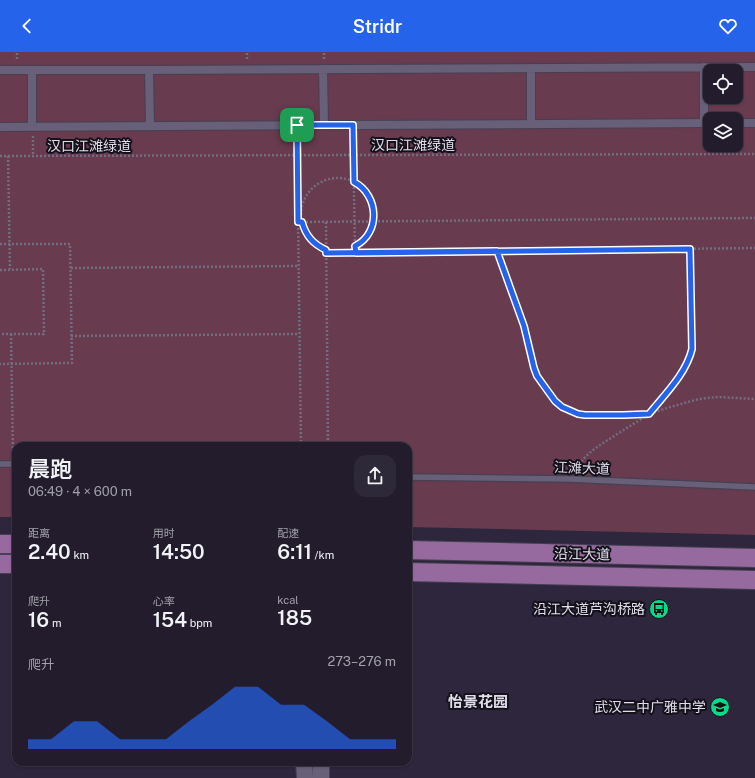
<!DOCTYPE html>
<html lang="zh">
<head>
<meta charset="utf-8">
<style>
	body { margin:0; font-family:"Public Sans","Noto Sans SC",sans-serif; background:#2e2939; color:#f1f3f6; height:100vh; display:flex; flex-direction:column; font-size:15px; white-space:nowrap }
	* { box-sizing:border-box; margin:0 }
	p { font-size:13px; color:#a2a1aa }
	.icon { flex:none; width:22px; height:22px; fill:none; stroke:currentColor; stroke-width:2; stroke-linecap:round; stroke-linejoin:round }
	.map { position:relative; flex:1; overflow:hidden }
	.side { position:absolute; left:12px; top:390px; width:400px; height:324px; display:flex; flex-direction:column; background:#221c2d; border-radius:12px; box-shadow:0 1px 3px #0004,0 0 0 1px #3f3a49 }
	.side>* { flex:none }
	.fabs { position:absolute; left:703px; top:12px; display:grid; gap:8px }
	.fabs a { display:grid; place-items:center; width:40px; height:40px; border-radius:8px; background:#221c2d; box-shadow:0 1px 3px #0004,0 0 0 1px #3f3a49; font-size:20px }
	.pin { position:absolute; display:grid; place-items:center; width:34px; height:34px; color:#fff; margin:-17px; border-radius:8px; box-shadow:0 2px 6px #0006 }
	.round { display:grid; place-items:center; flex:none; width:42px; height:42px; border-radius:12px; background:#2e2939 }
	.head { display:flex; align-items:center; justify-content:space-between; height:68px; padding:0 16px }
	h1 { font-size:22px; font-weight:600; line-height:30px }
	.stats { display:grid; grid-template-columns:repeat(3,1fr); gap:6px; height:68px; padding:4px 16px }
	.stats div { display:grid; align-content:center }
	.stats b { font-size:20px; font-weight:600 }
	.stats small { font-size:11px; font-weight:400 }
	.stats p { font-size:11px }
	.chart { height:112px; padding:8px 16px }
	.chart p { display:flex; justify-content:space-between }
	.chart svg { width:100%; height:72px; margin-top:4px; fill:#2563eb; opacity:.7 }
	header { display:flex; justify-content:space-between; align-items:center; height:52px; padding:0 16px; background:#2563eb; color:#fff; font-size:18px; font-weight:600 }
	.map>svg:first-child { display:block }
</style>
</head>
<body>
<header><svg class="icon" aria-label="back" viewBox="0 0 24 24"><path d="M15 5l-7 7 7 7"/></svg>Stridr<svg class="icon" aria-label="heart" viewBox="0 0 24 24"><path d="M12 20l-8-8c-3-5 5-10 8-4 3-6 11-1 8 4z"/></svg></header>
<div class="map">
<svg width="755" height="726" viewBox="0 0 755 726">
	<rect width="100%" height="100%" fill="#2d263c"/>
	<path fill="#683b4e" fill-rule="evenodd" d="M0 0H755V483L408 475V394H16V465H0ZM710 19H736V45H710ZM710 67H736V93H710Z"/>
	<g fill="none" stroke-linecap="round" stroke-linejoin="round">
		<defs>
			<path id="service" d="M0 412H16
				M408 425 569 427 755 435"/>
			<path id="pedestrian" d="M704 15V71
				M531 16V72
				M323 17 324 73
				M0 18H149L755 15
				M32 18V75
				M149 18 150 74
				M736 71H755
				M0 75 710 71"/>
			<path id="secondary" d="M304 710 305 726
				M321 726V710"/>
			<path id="primary" d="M0 492H16
				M408 498 755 506
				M0 512H16
				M408 520 755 528"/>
		</defs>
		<use href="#service" stroke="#464052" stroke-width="8"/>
		<use href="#pedestrian" stroke="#464052" stroke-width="10"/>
		<use href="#secondary" stroke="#464052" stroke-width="18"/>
		<use href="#primary" stroke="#464052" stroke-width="20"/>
		<path stroke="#736d80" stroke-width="2.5" stroke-dasharray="2 2" stroke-linecap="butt" d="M17 7V0
			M247 7V0
			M324 7V0
			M353 83 355 201
			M33 84V104
			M297 84 301 394
			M0 104 755 102
			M8 104 10 217
			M301 163a37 37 0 1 1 74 0a37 37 0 1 1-74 0Z
			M298 170 755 166
			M326 170 328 394
			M0 192H70L72 311 0 312
			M497 199 524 274 534 316 537 324 542 331 555 349 562 355 570 359 577 362 585 363H623L649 362C665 342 692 316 692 290L690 197
			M326 201 755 196
			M71 216 299 214
			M0 218 43 217 44 282H0
			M11 282 13 404
			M71 284 299 282
			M574 419 585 405 593 398 603 391 649 362 670 355 699 347 707 346 718 345 755 347"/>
		<use href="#service" stroke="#676078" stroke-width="5.5"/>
		<use href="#pedestrian" stroke="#676078" stroke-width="8"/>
		<use href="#secondary" stroke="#676078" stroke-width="16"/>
		<use href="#primary" stroke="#96699f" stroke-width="18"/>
	</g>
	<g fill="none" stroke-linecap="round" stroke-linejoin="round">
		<defs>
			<path id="route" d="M297 73 298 170H302C306 184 313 192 326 198V201L497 199 524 274 534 316 537 324 542 331 555 349 562 355 578 362 585 363H623L649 362C665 342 686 322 692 297L690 197 356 201 355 194C381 181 379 143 354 130L353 73H297"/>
		</defs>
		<use href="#route" stroke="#fff" stroke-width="8"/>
		<use href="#route" stroke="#2563eb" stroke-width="5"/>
	</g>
	<defs>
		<symbol id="bus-disc" viewBox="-11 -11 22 22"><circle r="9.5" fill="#05d98b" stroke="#14111b"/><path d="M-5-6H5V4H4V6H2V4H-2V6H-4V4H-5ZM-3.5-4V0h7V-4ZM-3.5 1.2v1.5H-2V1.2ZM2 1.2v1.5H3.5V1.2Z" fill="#111"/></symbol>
		<symbol id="school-disc" viewBox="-11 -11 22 22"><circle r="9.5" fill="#05d98b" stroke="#14111b"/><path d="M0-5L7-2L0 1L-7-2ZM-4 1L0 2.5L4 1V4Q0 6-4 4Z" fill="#111"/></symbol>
	</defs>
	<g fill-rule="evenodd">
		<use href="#bus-disc" x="648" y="546" width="22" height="22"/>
		<use href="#school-disc" x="709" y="644" width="22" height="22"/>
	</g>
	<g text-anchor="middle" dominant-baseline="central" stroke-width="4" stroke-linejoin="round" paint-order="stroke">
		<g font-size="14" fill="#e0dceb" stroke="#14111b">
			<text x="413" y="93">汉口江滩绿道</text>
			<text x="89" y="94">汉口江滩绿道</text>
			<text transform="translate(582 416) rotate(2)">江滩大道</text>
			<text transform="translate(582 502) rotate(1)">沿江大道</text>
		</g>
		<g font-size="14" fill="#e0dceb" stroke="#14111b" text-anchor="end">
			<text x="645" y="557">沿江大道芦沟桥路</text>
			<text x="706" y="655">武汉二中广雅中学</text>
		</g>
		<g font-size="15" font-weight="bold" fill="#e0dceb" stroke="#14111b">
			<text x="478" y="649">怡景花园</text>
		</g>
	</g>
</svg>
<div class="fabs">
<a><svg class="icon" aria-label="locate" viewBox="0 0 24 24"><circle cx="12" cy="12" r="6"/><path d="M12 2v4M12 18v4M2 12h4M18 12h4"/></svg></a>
<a><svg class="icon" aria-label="layers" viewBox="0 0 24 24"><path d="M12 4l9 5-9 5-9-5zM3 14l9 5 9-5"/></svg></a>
</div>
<div class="pin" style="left:297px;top:73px;background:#1e9e55"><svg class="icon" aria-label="arrive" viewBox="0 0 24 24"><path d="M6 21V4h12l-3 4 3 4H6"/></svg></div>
<section class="side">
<div class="head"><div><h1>晨跑</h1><p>06:49 · 4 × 600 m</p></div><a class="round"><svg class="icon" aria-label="share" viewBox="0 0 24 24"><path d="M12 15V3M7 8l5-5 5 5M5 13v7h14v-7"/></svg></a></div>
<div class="stats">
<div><p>距离</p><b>2.40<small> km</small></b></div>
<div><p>用时</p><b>14:50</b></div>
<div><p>配速</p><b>6:11<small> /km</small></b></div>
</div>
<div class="stats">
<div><p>爬升</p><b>16<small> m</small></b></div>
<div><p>心率</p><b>154<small> bpm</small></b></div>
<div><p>kcal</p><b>185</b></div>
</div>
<div class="chart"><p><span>爬升</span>273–276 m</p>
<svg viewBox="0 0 160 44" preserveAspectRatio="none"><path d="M0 44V38L10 38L20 27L30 27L40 38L50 38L60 38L70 27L80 17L90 6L100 6L110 17L120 17L130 27L140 38L150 38L160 38V44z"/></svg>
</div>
</section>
</div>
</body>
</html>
